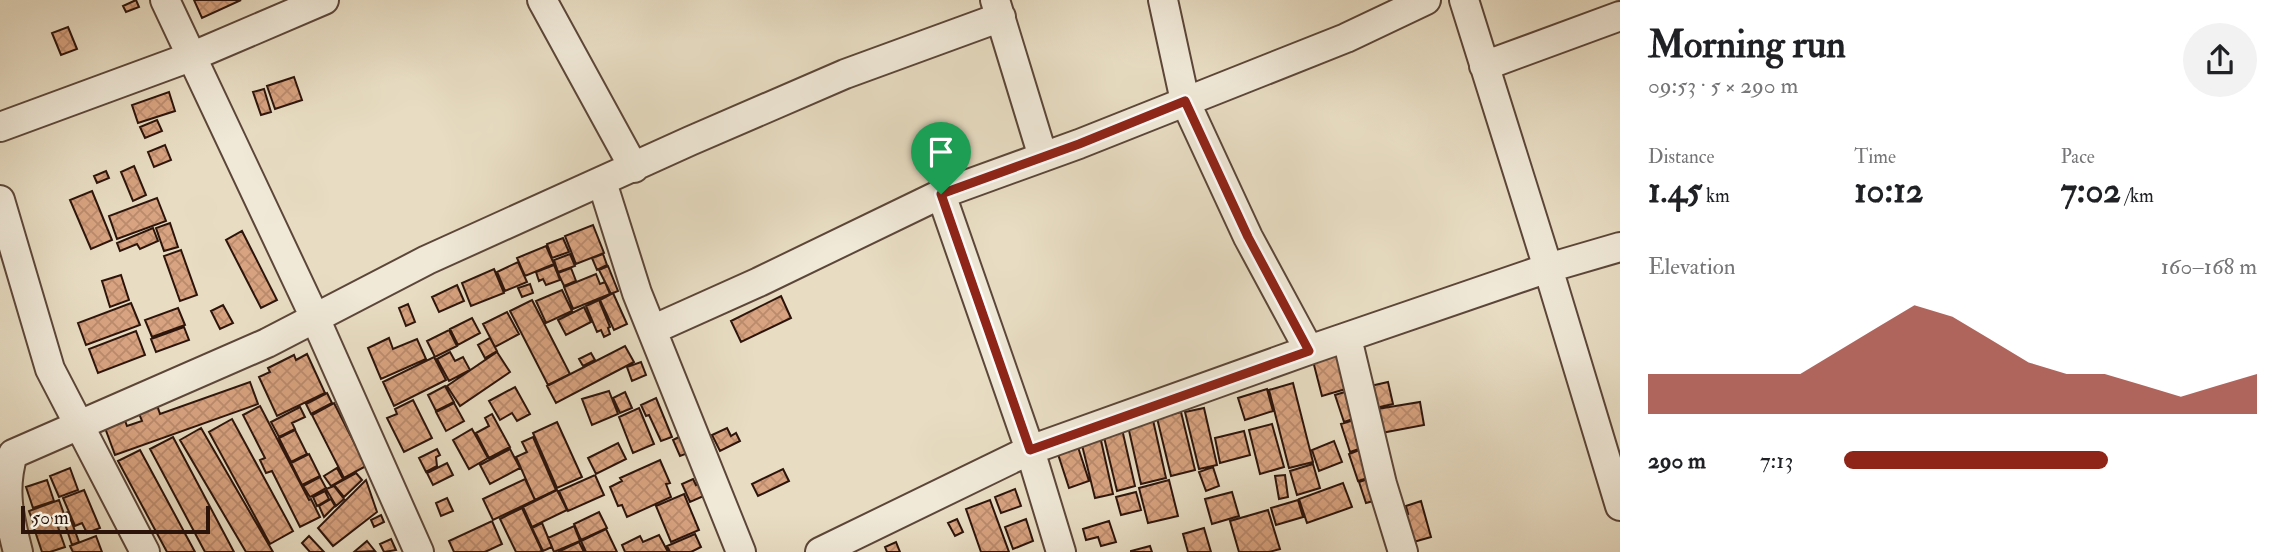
<!DOCTYPE html>
<html lang="en">
<head>
<meta charset="utf-8">
<style>
	body { margin:0; font-family:"IM FELL Double Pica",serif; background:#f2f2f2; color:#202124; height:100vh; display:flex; flex-direction:column; font-size:26px; white-space:nowrap }
	* { box-sizing:border-box; margin:0 }
	p { font-size:23px; color:#757577 }
	.icon { flex:none; width:38px; height:38px; fill:none; stroke:currentColor; stroke-width:2; stroke-linecap:round; stroke-linejoin:round }
	.map { position:relative; flex:1; overflow:hidden }
	.side { display:flex; flex-direction:column; background:#fff; width:665px }
	.side>* { flex:none }
	.scale { position:absolute; left:21px; bottom:18px; width:189px; box-sizing:border-box; padding-left:7px; border:4px solid #2d140b; border-top:0; font-size:19px; line-height:24px; white-space:nowrap; color:#2d140b; -webkit-text-stroke:5px #f0e9d8; paint-order:stroke }
	.pin { position:absolute; display:grid; place-items:center; width:60px; height:60px; color:#fff; margin:-72px -30px; border-radius:50% 50% 50% 0; rotate:-45deg; box-shadow:0 0 7px #0007 }
	.pin .icon { rotate:45deg }
	.round { display:grid; place-items:center; flex:none; width:74px; height:74px; border-radius:37px; background:#f2f2f2 }
	.overview { display:flex; align-items:center; justify-content:space-between; height:119px; padding:0 28px }
	h1 { font-size:38px; font-weight:700; line-height:52px }
	.metrics { display:grid; grid-template-columns:repeat(3,1fr); gap:10px; height:119px; padding:7px 28px }
	.metrics div { display:grid; align-content:center }
	.metrics b { font-size:35px; font-weight:700 }
	.metrics small { font-size:19px; font-weight:400 }
	.metrics p { font-size:19px }
	.chart { height:196px; padding:14px 28px }
	.chart p { display:flex; justify-content:space-between }
	.chart svg { width:100%; height:126px; margin-top:7px; fill:#8f2418; opacity:.7 }
	ul { padding:0 28px; list-style:none; font-size:23px }
	li { display:grid; grid-template-columns:112px 84px 1fr; align-items:center; height:52px }
	li i { height:18px; border-radius:9px; background:#8f2418 }
	main { display:flex; flex:1; min-height:0 }
	.map>svg:first-child { display:block }
</style>
</head>
<body>
<main>
<div class="map">
<svg width="1620" height="552" viewBox="0 0 1620 552">
	<defs>
		<pattern id="building-cross-hatch" width="8" height="8" patternUnits="userSpaceOnUse" patternTransform="scale(1.75)"><rect width="8" height="8" fill="#d8a380"/><path d="M0 0l8 8M0 8l8-8" fill="none" stroke="#ba8b6d"/></pattern>
	</defs>
	<rect width="100%" height="100%" fill="#e8ddc3"/>
	<filter id="stains"><feTurbulence type="fractalNoise" baseFrequency=".00286" numOctaves="4"/><feColorMatrix values="0 0 0 0 .2 0 0 0 0 .09 0 0 0 0 .02 0 0 0 .5 -.17"/></filter>
	<radialGradient id="worn" r=".72"><stop offset=".6" stop-color="#630" stop-opacity="0"/><stop offset="1" stop-color="#630" stop-opacity=".3"/></radialGradient>
	<path fill="url(#building-cross-hatch)" stroke="#2d140b" stroke-width="2" d="M136 0 139 7 126 12 123 6Z
		M194 0H241L202 18Z
		M68 27 77 49 61 55 52 33Z
		M294 77 302 100 275 109 267 86Z
		M264 89 271 112 261 115 253 92Z
		M169 92 175 111 138 123 132 105Z
		M157 120 162 131 145 138 140 127Z
		M165 145 171 160 154 167 148 152Z
		M134 166 146 195 133 201 121 172Z
		M106 171 109 178 97 183 94 176Z
		M92 191 112 240 91 249 70 200Z
		M157 198 166 221 117 239 109 216Z
		M170 223 178 247 164 251 156 228Z
		M593 225 604 253 576 264 565 236Z
		M153 228 158 241 140 249 137 244 120 251 117 243Z
		M242 231 277 300 261 308 226 240Z
		M563 238 569 252 552 258 547 244Z
		M546 246 554 264 525 276 517 258Z
		M181 250 197 295 180 301 164 256Z
		M570 254 575 266 558 272 554 260Z
		M603 254 607 265 597 270 592 258Z
		M518 262 527 282 505 291 497 272Z
		M554 265 560 280 546 285 543 279 539 281 536 272Z
		M608 266 618 291 611 294 599 270Z
		M571 268 576 281 564 286 558 273Z
		M494 269 504 293 471 306 462 283Z
		M596 274 600 284 605 282 610 294 573 309 564 287Z
		M121 275 129 300 110 307 102 281Z
		M530 284 533 293 522 297 518 288Z
		M457 285 464 301 439 312 432 297Z
		M562 290 572 311 546 323 536 301Z
		M613 293 627 324 614 330 600 300Z
		M781 296 791 318 741 342 731 321Z
		M532 300 570 374 548 385 510 311Z
		M599 300 610 327 608 328 610 334 604 337 601 330 597 332 586 306Z
		M131 303 140 325 86 345 78 323Z
		M408 304 415 322 406 326 399 308Z
		M223 305 233 323 220 329 211 311Z
		M584 307 591 322 566 335 558 320Z
		M178 308 185 325 152 337 145 320Z
		M507 312 519 334 495 347 483 324Z
		M472 318 480 333 458 345 450 329Z
		M184 327 189 340 156 352 151 339Z
		M449 330 457 346 435 357 427 341Z
		M136 331 145 355 98 373 89 349Z
		M389 338 393 349 417 339 426 359 381 379 368 348Z
		M490 338 497 351 485 358 478 345Z
		M625 346 634 362 556 403 547 386Z
		M450 352 455 361 463 357 470 370 449 381 437 359Z
		M497 352 510 372 460 406 447 386Z
		M591 353 595 360 583 366 579 359Z
		M307 354 325 393 277 416 259 377 270 372 268 368 294 355 296 360Z
		M1340 354 1349 388 1322 396 1313 361Z
		M434 357 446 380 394 406 383 382Z
		M641 362 646 375 632 381 627 367Z
		M250 382 258 404 115 455 104 425 124 418 127 426 142 421 138 411 157 405 160 414Z
		M1388 382 1393 404 1371 409 1366 387Z
		M1293 383 1313 462 1289 468 1269 390Z
		M445 386 454 402 436 411 428 395Z
		M515 387 530 414 517 421 512 413 500 420 489 401Z
		M1267 389 1273 411 1245 420 1238 398Z
		M609 391 618 414 592 425 582 399Z
		M1348 391 1356 418 1344 422 1335 395Z
		M625 392 632 408 620 413 613 398Z
		M327 393 332 403 311 414 306 404Z
		M656 398 672 437 661 441 649 415 646 416 641 405Z
		M413 400 432 438 404 452 387 418 397 414 395 409Z
		M1420 402 1424 425 1376 434 1371 410Z
		M334 403 366 466 344 478 312 415Z
		M454 403 464 421 446 431 436 412Z
		M260 406 309 500 311 499 320 517 300 527 272 471 266 473 260 460 265 458 243 415Z
		M300 407 305 417 292 423 295 429 279 437 271 422Z
		M639 408 654 444 633 453 619 417Z
		M1204 408 1217 465 1199 469 1185 412Z
		M1181 412 1195 470 1171 476 1157 418Z
		M492 414 510 447 489 458 476 433 489 426 485 418Z
		M232 419 293 531 270 544 209 432Z
		M1153 420 1166 478 1141 484 1128 426Z
		M1354 420 1362 448 1350 452 1341 424Z
		M557 422 582 477 557 488 533 433Z
		M1272 424 1284 467 1260 474 1249 430Z
		M201 428 273 552H246L180 440Z
		M727 428 731 436 736 433 740 441 720 451 712 435Z
		M472 429 488 458 469 469 453 440Z
		M1122 429 1135 486 1117 491 1103 433Z
		M295 430 307 454 291 462 279 438Z
		M1244 431 1250 455 1220 463 1215 438Z
		M681 436 688 453 680 456 673 440Z
		M1100 436 1113 494 1095 498 1081 441Z
		M173 437 234 552H205L150 449Z
		M533 437 556 490 535 500 516 457 527 452 522 442Z
		M1334 441 1342 462 1319 471 1312 450Z
		M618 443 626 459 596 474 588 458Z
		M1077 444 1089 481 1069 488 1057 451Z
		M437 449 440 455 436 457 437 466 426 472 419 458Z
		M510 449 520 468 490 484 480 465Z
		M1362 449 1371 477 1358 481 1349 454Z
		M140 450 195 552H167L118 461Z
		M309 454 320 476 302 485 291 463Z
		M660 460 670 483 666 484 671 497 627 517 622 505 618 506 610 487 622 481 620 478Z
		M447 463 453 475 433 485 427 473Z
		M1313 464 1320 488 1297 495 1290 471Z
		M1213 467 1219 486 1206 491 1199 472Z
		M70 468 78 490 59 497 50 476Z
		M337 468 343 479 331 486 324 476Z
		M783 469 789 481 758 496 752 484Z
		M356 473 362 480 344 497 334 485Z
		M595 475 604 495 568 511 559 491Z
		M1285 475 1288 497 1279 499 1275 476Z
		M320 477 326 488 310 497 303 486Z
		M1371 478 1377 500 1366 503 1359 482Z
		M525 479 535 500 493 520 483 499Z
		M693 479 696 485 701 482 706 495 690 502 682 484Z
		M47 480 54 501 33 508 26 487Z
		M366 480 377 512 333 546 318 528Z
		M1169 480 1178 516 1148 523 1139 488Z
		M1343 483 1352 507 1307 523 1299 499Z
		M334 486 344 499 336 506 326 489Z
		M1015 489 1021 506 1001 513 995 497Z
		M84 490 100 528 87 533 82 523 75 526 63 498Z
		M557 490 567 510 532 527 523 507Z
		M325 491 329 499 317 506 313 497Z
		M1136 492 1141 510 1121 515 1116 497Z
		M1232 492 1239 516 1212 524 1205 499Z
		M684 494 699 530 671 542 656 506Z
		M447 498 453 511 441 516 436 503Z
		M331 499 335 506 324 517 319 506Z
		M59 500 64 514 34 524 29 511Z
		M990 500 1009 552H981L966 509Z
		M1298 500 1303 517 1276 525 1271 508Z
		M1421 501 1431 537 1410 543 1402 515 1408 514 1406 506Z
		M522 508 542 551 539 552H516L500 519Z
		M1268 510 1280 549 1269 552H1239L1230 521Z
		M68 512 79 542 72 545 65 524 58 527 65 547 50 552H42L33 525Z
		M599 512 607 528 581 540 574 524Z
		M381 515 384 522 374 527 371 520Z
		M957 519 963 532 955 536 948 523Z
		M1026 519 1033 541 1013 549 1005 527Z
		M492 521 502 544 485 552H454L449 541Z
		M1109 521 1116 542 1101 546 1098 537 1086 540 1083 529Z
		M542 523 552 547 543 551 532 528Z
		M574 526 580 541 554 552 548 538Z
		M1204 528 1211 552H1188L1183 534Z
		M606 529 617 552H586L581 541Z
		M695 534 701 547 691 552H670L667 546Z
		M659 535 668 552H625L622 545 640 536 643 542Z
		M96 536 102 552H73L70 546Z
		M309 536 324 552H310L302 543Z
		M391 539 396 550 384 552 380 544Z
		M367 541 375 551 354 552Z
		M579 542 584 552H558Z
		M896 542 900 552H887L885 547Z
		M1150 546 1152 552H1131V551Z"/>
	<g fill="none" stroke-linecap="round" stroke-linejoin="round">
		<defs>
			<path id="street" d="M165 0 315 318 419 552
				M542 0 634 168
				M995 0 1043 157
				M1163 0 1185 101 1248 237 1309 350
				M1464 0 1548 268 1620 506
				M1484 66 1620 16
				M0 127 193 56 324 0
				M602 182 637 293 741 552
				M941 194 1030 450 1061 552
				M0 200 50 369 145 552
				M652 330 759 282 941 194 1079 144 1346 38 1426 0
				M1347 338 1382 484 1403 552
				M18 552C9 517 2 490 13 454L267 343 427 260 690 141 845 74 1001 17
				M820 552 1030 450 1309 350 1548 268 1620 247"/>
		</defs>
		<use href="#street" stroke="#5c4639" stroke-width="32"/>
		<use href="#street" stroke="#f0e9d8" stroke-width="28"/>
	</g>
	<g fill="none" stroke-linecap="round" stroke-linejoin="round">
		<defs>
			<path id="route" d="M1185 101 1248 237 1309 351 1030 450 941 194 1079 144Z"/>
		</defs>
		<use href="#route" stroke="#fff" stroke-width="14"/>
		<use href="#route" stroke="#8f2418" stroke-width="9"/>
	</g>
	<rect width="100%" height="100%" filter="url(#stains)"/>
	<rect width="100%" height="100%" fill="url(#worn)"/>
</svg>
<div class="scale">50 m</div>
<div class="pin" style="left:941px;top:194px;background:#1e9e55"><svg class="icon" aria-label="arrive" viewBox="0 0 24 24"><path d="M6 21V4h12l-3 4 3 4H6"/></svg></div>
</div>
<section class="side">
<div class="overview"><div><h1>Morning run</h1><p>09:53 · 5 × 290 m</p></div><a class="round"><svg class="icon" aria-label="share" viewBox="0 0 24 24"><path d="M12 15V3M7 8l5-5 5 5M5 13v7h14v-7"/></svg></a></div>
<div class="metrics">
<div><p>Distance</p><b>1.45<small> km</small></b></div>
<div><p>Time</p><b>10:12</b></div>
<div><p>Pace</p><b>7:02<small> /km</small></b></div>
</div>
<div class="chart"><p><span>Elevation</span>160–168 m</p>
<svg viewBox="0 0 160 44" preserveAspectRatio="none"><path d="M0 44V30L10 30L20 30L30 30L40 30L50 22L60 14L70 6L80 10L90 18L100 26L110 30L120 30L130 34L140 38L150 34L160 30V44z"/></svg>
</div>
<ul>
<li><b>290 m</b>7:13<i style="width:64%"></i></li>
</ul>
</section>
</main>
</body>
</html>
